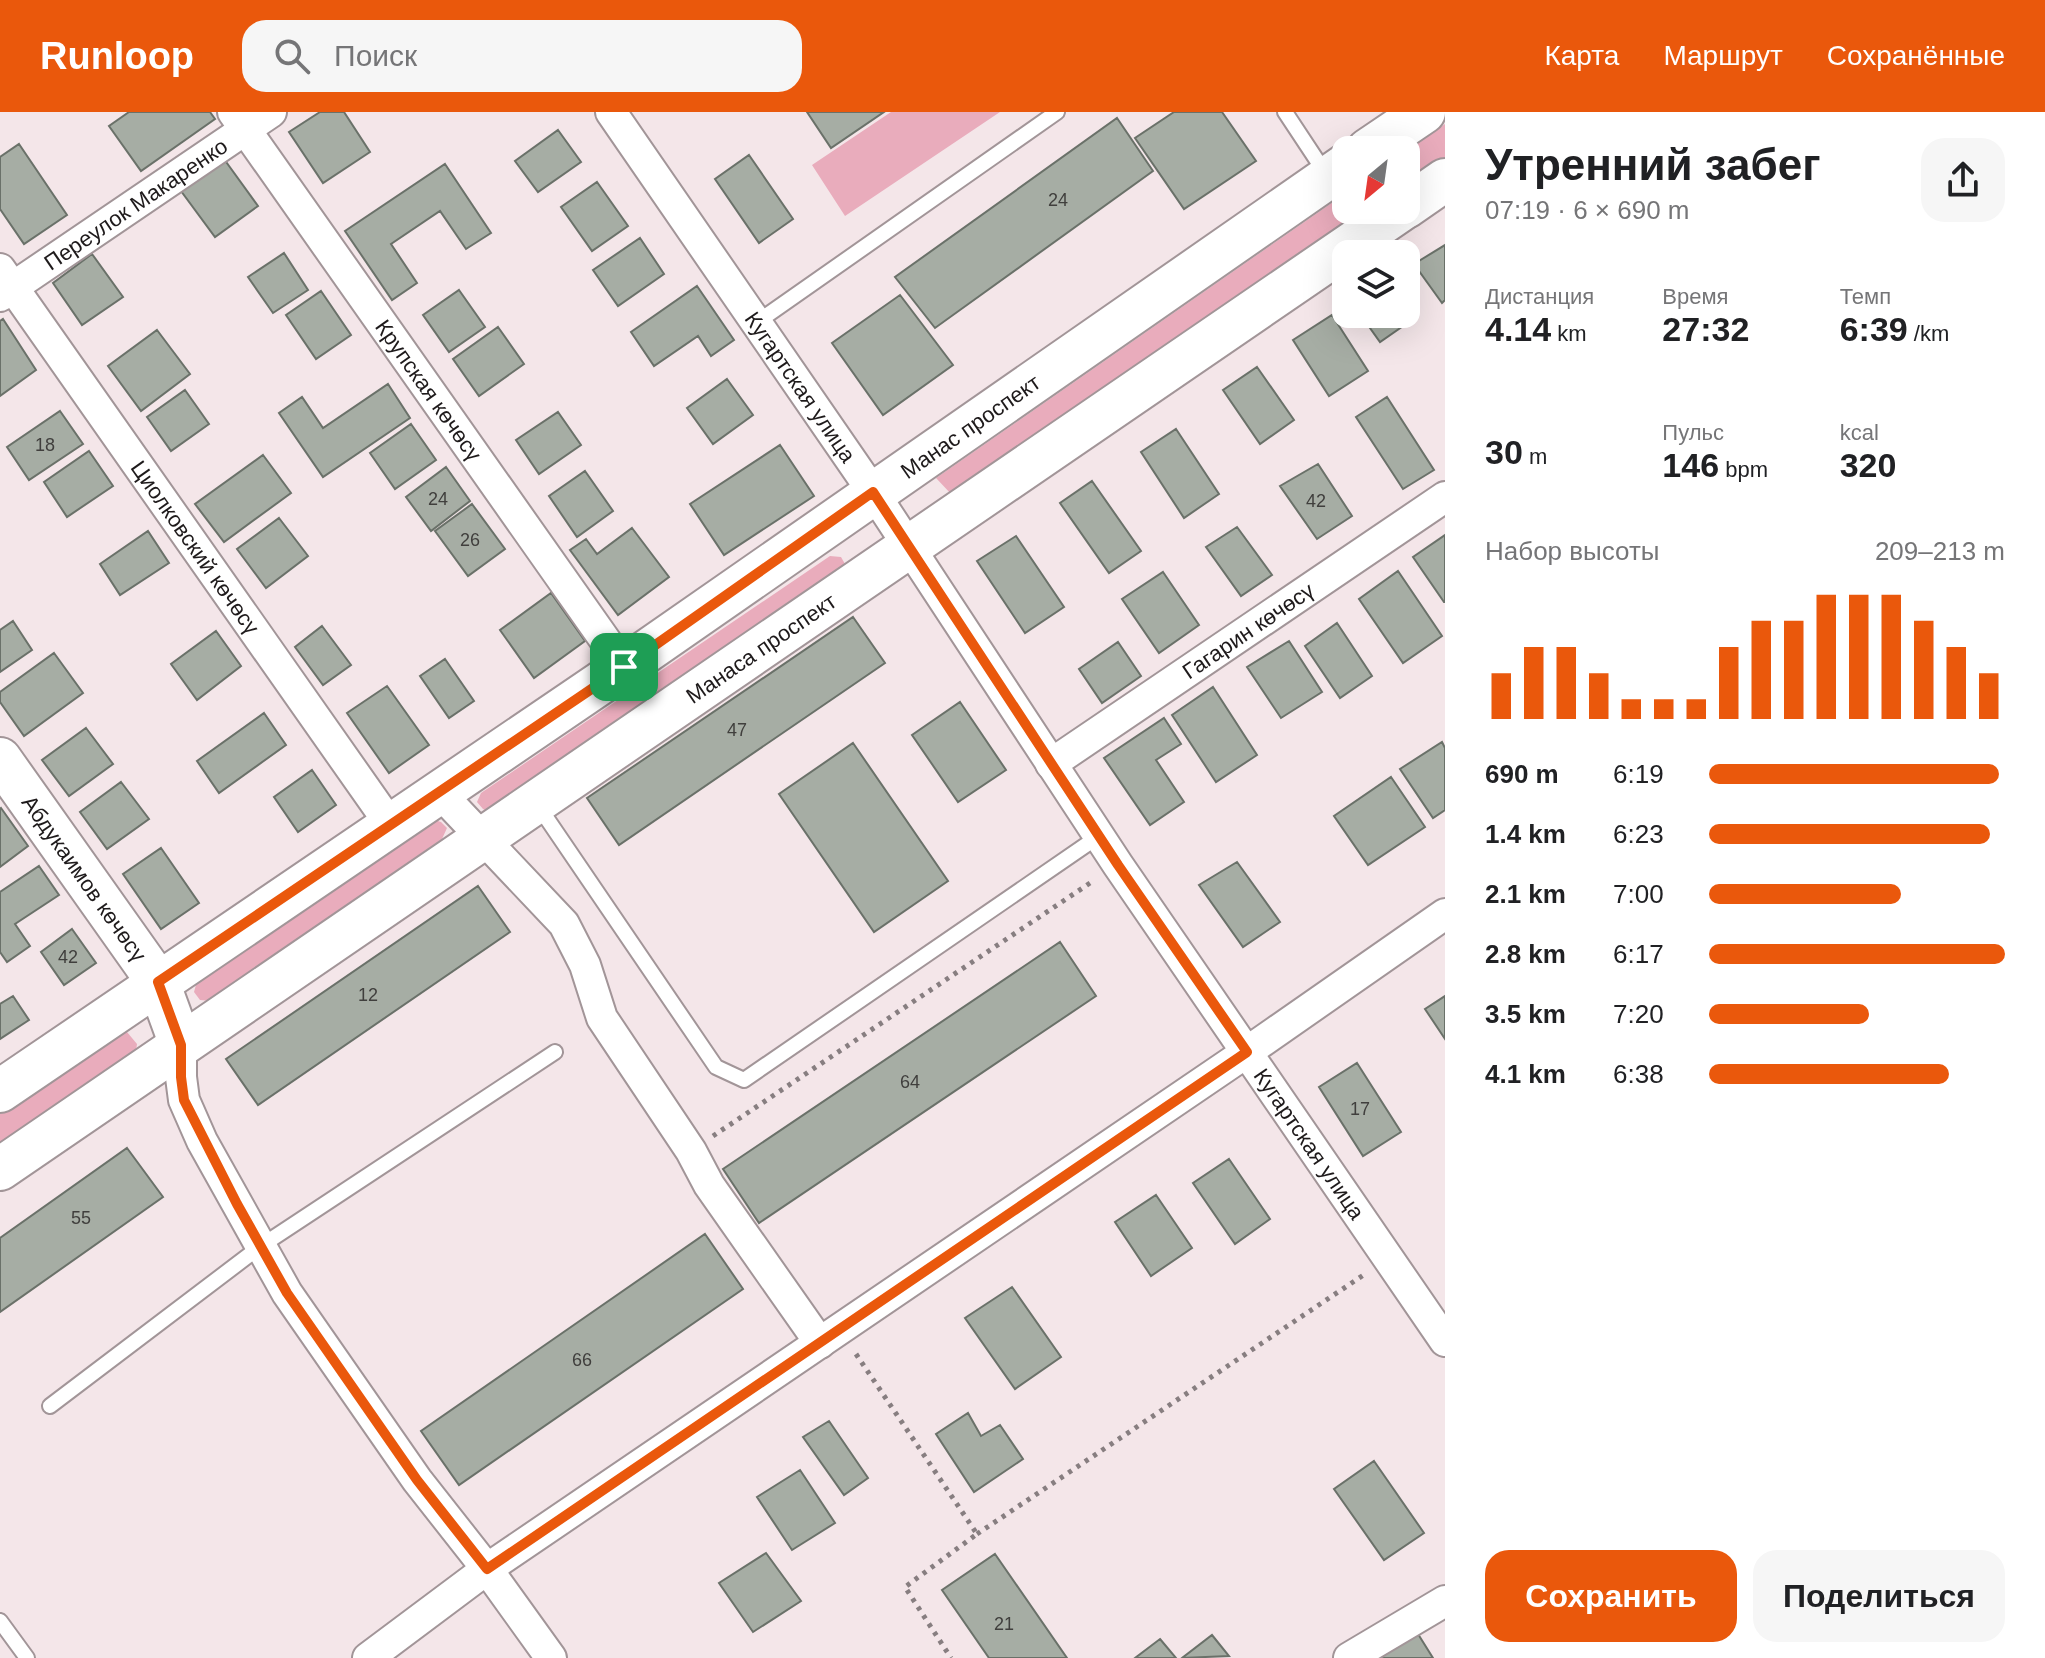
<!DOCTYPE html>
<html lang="ru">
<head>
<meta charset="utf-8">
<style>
	body { margin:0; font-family:Arial,sans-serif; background:#f6f6f6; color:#202124; height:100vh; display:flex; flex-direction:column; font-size:30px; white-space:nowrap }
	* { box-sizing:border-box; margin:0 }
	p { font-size:26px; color:#757577 }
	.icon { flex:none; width:44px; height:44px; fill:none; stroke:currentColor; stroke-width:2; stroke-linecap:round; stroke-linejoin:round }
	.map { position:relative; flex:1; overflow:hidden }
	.details { display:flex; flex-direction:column; background:#fff; width:600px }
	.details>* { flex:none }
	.needle { width:52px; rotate:209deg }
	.tools { position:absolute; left:1332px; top:24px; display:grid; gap:16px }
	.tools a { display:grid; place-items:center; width:88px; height:88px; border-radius:16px; background:#fff; box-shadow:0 8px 32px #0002; font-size:40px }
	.pin { position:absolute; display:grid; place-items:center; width:68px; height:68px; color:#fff; margin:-34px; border-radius:16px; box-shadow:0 4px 12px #0006 }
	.round { display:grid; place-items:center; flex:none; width:84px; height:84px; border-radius:24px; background:#f6f6f6 }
	.head { display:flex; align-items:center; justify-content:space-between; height:136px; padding:0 40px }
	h1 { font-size:44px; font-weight:700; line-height:60px }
	.stats { display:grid; grid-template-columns:repeat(3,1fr); gap:12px; height:136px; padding:8px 40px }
	.stats div { display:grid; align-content:center }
	.stats b { font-size:34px; font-weight:700 }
	.stats small { font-size:22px; font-weight:400 }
	.stats p { font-size:22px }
	.chart { height:224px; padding:16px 40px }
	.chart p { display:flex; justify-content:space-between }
	.chart svg { width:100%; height:144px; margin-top:8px; stroke:#ea580c; stroke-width:6 }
	.button { display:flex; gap:16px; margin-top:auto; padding:16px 40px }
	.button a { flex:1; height:92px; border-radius:24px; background:#ea580c; color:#fff; font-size:32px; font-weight:700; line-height:92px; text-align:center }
	.button a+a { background:#f6f6f6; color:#202124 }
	ul { padding:0 40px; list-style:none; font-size:26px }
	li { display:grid; grid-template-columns:128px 96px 1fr; align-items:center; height:60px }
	li i { height:20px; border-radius:10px; background:#ea580c }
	header { display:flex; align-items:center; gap:48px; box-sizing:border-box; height:112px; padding:0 40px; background:#ea580c; color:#fff }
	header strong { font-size:38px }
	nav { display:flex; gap:44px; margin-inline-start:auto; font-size:28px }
	.search { width:560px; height:72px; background:#f6f6f6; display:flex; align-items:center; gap:20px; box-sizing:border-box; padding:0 28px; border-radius:24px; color:#757577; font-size:30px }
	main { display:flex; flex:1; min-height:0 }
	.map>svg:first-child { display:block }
</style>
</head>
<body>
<header>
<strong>Runloop</strong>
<div class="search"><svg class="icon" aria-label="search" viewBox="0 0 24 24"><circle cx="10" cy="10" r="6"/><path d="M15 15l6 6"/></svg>Поиск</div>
<nav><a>Карта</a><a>Маршрут</a><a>Сохранённые</a></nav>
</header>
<main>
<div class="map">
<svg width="1445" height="1546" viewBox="0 0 1445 1546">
	<rect width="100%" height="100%" fill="#f4e6e9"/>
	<path fill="#e9acbc" d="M891 0H1000L845 104 812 53Z
		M1445 12V45L1406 72V39Z
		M1346 81V98H1368L952 383 936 366Z
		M830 444 841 445 845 452V461L493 702 483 697 477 690 481 681Z
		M432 707 441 710 447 716 442 727 211 889 200 888 194 880 197 869Z
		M127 920 137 932 136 939 0 1032V1002L117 921Z"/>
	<path fill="#a6ada4" stroke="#6a7169" stroke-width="2" d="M129 0H210L215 7 141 59 109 14Z
		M320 0H344L370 40 323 71 289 20Z
		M807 0H884L831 36Z
		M1174 0H1222L1256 49 1184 97 1135 26Z
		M1117 6 1153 59 935 216 895 165Z
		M558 18 581 50 538 80 515 49Z
		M19 32 67 103 24 132 0 97V45Z
		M749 43 793 107 759 131 715 67Z
		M224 47 258 94 215 125 181 79Z
		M445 52 491 121 466 137 440 99 391 132 417 171 392 188 345 119Z
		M597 70 628 114 592 139 561 95Z
		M640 126 664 162 618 194 593 158Z
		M1445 133V188L1442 191 1414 152Z
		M284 141 308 178 273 201 248 165Z
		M92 142 123 185 82 213 53 171Z
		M697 174 734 228 711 244 698 224 654 254 631 220Z
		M459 178 485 215 449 240 423 203Z
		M321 179 351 223 316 247 286 203Z
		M900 183 953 253 883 303 832 231Z
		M1360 202H1399L1406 212 1380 230Z
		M1332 203 1368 259 1329 284 1293 228Z
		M3 207 36 258 0 284V209Z
		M498 215 524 252 479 284 453 247Z
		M157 218 190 262 141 299 108 254Z
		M1257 255 1294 308 1260 332 1223 278Z
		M727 267 753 303 713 332 687 296Z
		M388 272 410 306 323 365 279 301 302 285 323 316Z
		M185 278 209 312 171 339 147 305Z
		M1387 285 1434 358 1403 377 1356 305Z
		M60 299 83 332 29 368 7 335Z
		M558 300 581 333 539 362 516 328Z
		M411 312 436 348 395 377 370 341Z
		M1176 317 1219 382 1184 406 1141 340Z
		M780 333 814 384 724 443 690 392Z
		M89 339 113 374 67 405 44 370Z
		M263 343 291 381 224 430 195 392Z
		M1318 352 1352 404 1317 427 1280 374Z
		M446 355 470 389 431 419 406 385Z
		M585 359 613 399 577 425 549 384Z
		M1092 369 1141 439 1109 461 1060 391Z
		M472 392 505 437 468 464 435 419Z
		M279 406 308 444 266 476 237 437Z
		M1237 415 1272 463 1241 484 1206 435Z
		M632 416 669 465 618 503 570 438 586 427 597 442Z
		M148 419 169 451 120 483 100 452Z
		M1445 423V490H1444L1413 445Z
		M1016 424 1064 495 1025 521 977 449Z
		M1398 459 1442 524 1403 551 1359 487Z
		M1163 460 1199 513 1159 541 1122 487Z
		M551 481 585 529 534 566 500 518Z
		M853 505 885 551 619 733 587 686Z
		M13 509 32 538 0 560V518Z
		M1337 511 1372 564 1340 586 1305 534Z
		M322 514 351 553 323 573 295 535Z
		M216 519 241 554 197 588 171 552Z
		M1289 529 1322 580 1281 606 1247 555Z
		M1118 530 1141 564 1102 591 1079 557Z
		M54 541 83 581 24 624 0 590V580Z
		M445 547 474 589 449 606 420 564Z
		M387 574 429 633 389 661 347 601Z
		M1213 575 1257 643 1216 670 1172 603Z
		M960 590 1006 658 958 690 912 623Z
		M264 601 286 633 219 681 197 649Z
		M1164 606 1181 632 1156 648 1184 690 1150 713 1104 646Z
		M86 616 113 652 69 684 42 648Z
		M1442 630 1445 636V698L1433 706 1400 657Z
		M853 631 948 769 874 820 779 682Z
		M312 658 336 693 298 720 274 685Z
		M1391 665 1425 715 1368 753 1334 704Z
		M121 670 149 707 107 737 80 700Z
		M1 696 28 734 0 755V697Z
		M161 736 199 791 161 817 123 762Z
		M1237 750 1280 810 1243 835 1199 773Z
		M39 754 59 783 15 812 30 834 7 850 0 840V780Z
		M478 774 510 820 258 993 226 947Z
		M72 817 96 851 64 873 41 840Z
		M1060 830 1096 884 759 1111 723 1057Z
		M13 884 29 908 0 927V892Z
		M1445 884V927L1425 897Z
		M1357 951 1401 1020 1363 1044 1319 975Z
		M127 1036 163 1085 0 1200V1126Z
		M1229 1047 1270 1107 1235 1132 1193 1071Z
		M1156 1083 1192 1136 1151 1164 1115 1110Z
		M705 1122 743 1177 459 1373 421 1319Z
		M1012 1175 1061 1245 1015 1277 965 1206Z
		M968 1301 981 1324 1000 1313 1023 1347 974 1380 936 1322Z
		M829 1309 868 1366 844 1383 803 1325Z
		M1374 1349 1424 1421 1384 1448 1334 1377Z
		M800 1358 835 1411 792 1438 757 1385Z
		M766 1441 801 1489 753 1520 719 1471Z
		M995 1442 1067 1546H989L942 1478Z
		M1418 1522 1433 1546H1379Z
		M1212 1523 1229 1544 1182 1546Z
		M1160 1527 1176 1546H1135Z"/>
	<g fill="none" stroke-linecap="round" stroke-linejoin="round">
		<defs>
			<path id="service" d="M1285 0 1326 62
				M756 211 1057 0
				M537 692 716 955 744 968 1099 724
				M50 1294 261 1134 555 940
				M0 1509 27 1546"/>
			<g id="minor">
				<path id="s1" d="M233 0 624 555"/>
				<path id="s2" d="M611 0 873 380 1118 753 1445 1229"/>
				<path id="s3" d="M0 157 390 712"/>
				<path id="s4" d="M0 184 271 0"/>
				<path id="s5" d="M1051 652 1445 385"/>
				<path d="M439 680 564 812 585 853 602 906 691 1039 709 1073 820 1231"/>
				<path d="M181 933V965L184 988 202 1029 287 1181 417 1368 487 1457 551 1546"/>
				<path d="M368 1546 487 1457 1247 940 1445 802"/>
				<path d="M1349 1546 1445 1489"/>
			</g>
			<g id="secondary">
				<path d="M1368 38 1424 0"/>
				<path d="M1406 95 1445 68"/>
				<path id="s6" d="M0 647 158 870 181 933"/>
				<path id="s7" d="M0 979 624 555 1346 53"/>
				<path id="s8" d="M0 1057 1401 98"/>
			</g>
		</defs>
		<use href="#service" stroke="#a29598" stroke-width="18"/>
		<use href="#minor" stroke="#a29598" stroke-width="34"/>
		<use href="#secondary" stroke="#a29598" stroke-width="46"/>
		<path stroke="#877e80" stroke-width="5" stroke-dasharray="4 6" stroke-linecap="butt" d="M713 1024 1093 769
			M856 1242 977 1422 905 1475 951 1546
			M977 1422 1365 1162"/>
		<use href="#service" stroke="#fff" stroke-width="14"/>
		<use href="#minor" stroke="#fff" stroke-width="30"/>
		<use href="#secondary" stroke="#fff" stroke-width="42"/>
	</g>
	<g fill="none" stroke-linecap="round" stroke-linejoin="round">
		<defs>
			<path id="route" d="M873 380 1118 753 1247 940 487 1457 417 1368 287 1181 237 1092 184 988 181 965V933L158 870 624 555Z"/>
		</defs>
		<use href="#route" stroke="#fff" stroke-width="16"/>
		<use href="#route" stroke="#ea580c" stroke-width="10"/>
	</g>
	<g text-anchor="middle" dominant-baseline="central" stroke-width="8" stroke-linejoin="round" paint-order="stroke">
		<g font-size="18" fill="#403f3d">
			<text x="1058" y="88">24</text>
			<text x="45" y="333">18</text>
			<text x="438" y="387">24</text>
			<text x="1316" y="389">42</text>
			<text x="470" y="428">26</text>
			<text x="737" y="618">47</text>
			<text x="68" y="845">42</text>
			<text x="368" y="883">12</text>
			<text x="910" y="970">64</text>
			<text x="1360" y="997">17</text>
			<text x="81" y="1106">55</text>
			<text x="582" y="1248">66</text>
			<text x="1004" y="1512">21</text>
		</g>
		<g font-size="22" fill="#1e1a1b" stroke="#fff">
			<text stroke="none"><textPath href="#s4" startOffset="164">Переулок Макаренко</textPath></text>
			<text stroke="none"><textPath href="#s2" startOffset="334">Кугартская улица</textPath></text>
			<text stroke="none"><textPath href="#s1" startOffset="340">Крупская көчөсү</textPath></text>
			<text stroke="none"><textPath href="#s7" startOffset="1176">Манас проспект</textPath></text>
			<text stroke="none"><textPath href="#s3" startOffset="340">Циолковский көчөсү</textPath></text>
			<text stroke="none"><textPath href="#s5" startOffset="238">Гагарин көчөсү</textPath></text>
			<text stroke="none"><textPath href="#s8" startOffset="922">Манаса проспект</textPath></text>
			<text stroke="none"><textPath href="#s6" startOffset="146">Абдукаимов көчөсү</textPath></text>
			<text stroke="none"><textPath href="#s2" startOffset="1246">Кугартская улица</textPath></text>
		</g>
	</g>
</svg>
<div class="tools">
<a><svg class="needle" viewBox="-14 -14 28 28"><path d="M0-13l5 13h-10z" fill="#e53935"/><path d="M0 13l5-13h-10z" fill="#757577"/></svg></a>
<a><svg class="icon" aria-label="layers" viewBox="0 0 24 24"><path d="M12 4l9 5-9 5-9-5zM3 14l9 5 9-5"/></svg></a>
</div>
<div class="pin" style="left:624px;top:555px;background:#1e9e55"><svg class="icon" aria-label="arrive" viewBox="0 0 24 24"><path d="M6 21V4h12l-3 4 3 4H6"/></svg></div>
</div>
<section class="details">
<div class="head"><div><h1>Утренний забег</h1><p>07:19 · 6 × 690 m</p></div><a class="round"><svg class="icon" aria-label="share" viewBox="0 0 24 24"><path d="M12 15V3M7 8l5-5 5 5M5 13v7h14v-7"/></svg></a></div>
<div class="stats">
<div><p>Дистанция</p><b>4.14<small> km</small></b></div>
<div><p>Время</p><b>27:32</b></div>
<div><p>Темп</p><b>6:39<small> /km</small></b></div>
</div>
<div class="stats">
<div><b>30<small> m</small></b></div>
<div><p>Пульс</p><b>146<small> bpm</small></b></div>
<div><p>kcal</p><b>320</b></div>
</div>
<div class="chart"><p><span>Набор высоты</span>209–213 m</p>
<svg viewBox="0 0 160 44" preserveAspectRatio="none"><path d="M5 44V30M15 44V22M25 44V22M35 44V30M45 44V38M55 44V38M65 44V38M75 44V22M85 44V14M95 44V14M105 44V6M115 44V6M125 44V6M135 44V14M145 44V22M155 44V30"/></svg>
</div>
<ul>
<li><b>690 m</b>6:19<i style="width:98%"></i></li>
<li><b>1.4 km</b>6:23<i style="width:95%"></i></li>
<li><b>2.1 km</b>7:00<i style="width:65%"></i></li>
<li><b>2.8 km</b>6:17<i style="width:100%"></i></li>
<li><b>3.5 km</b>7:20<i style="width:54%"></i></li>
<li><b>4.1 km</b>6:38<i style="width:81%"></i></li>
</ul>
<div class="button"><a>Сохранить</a><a>Поделиться</a></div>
</section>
</main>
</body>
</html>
